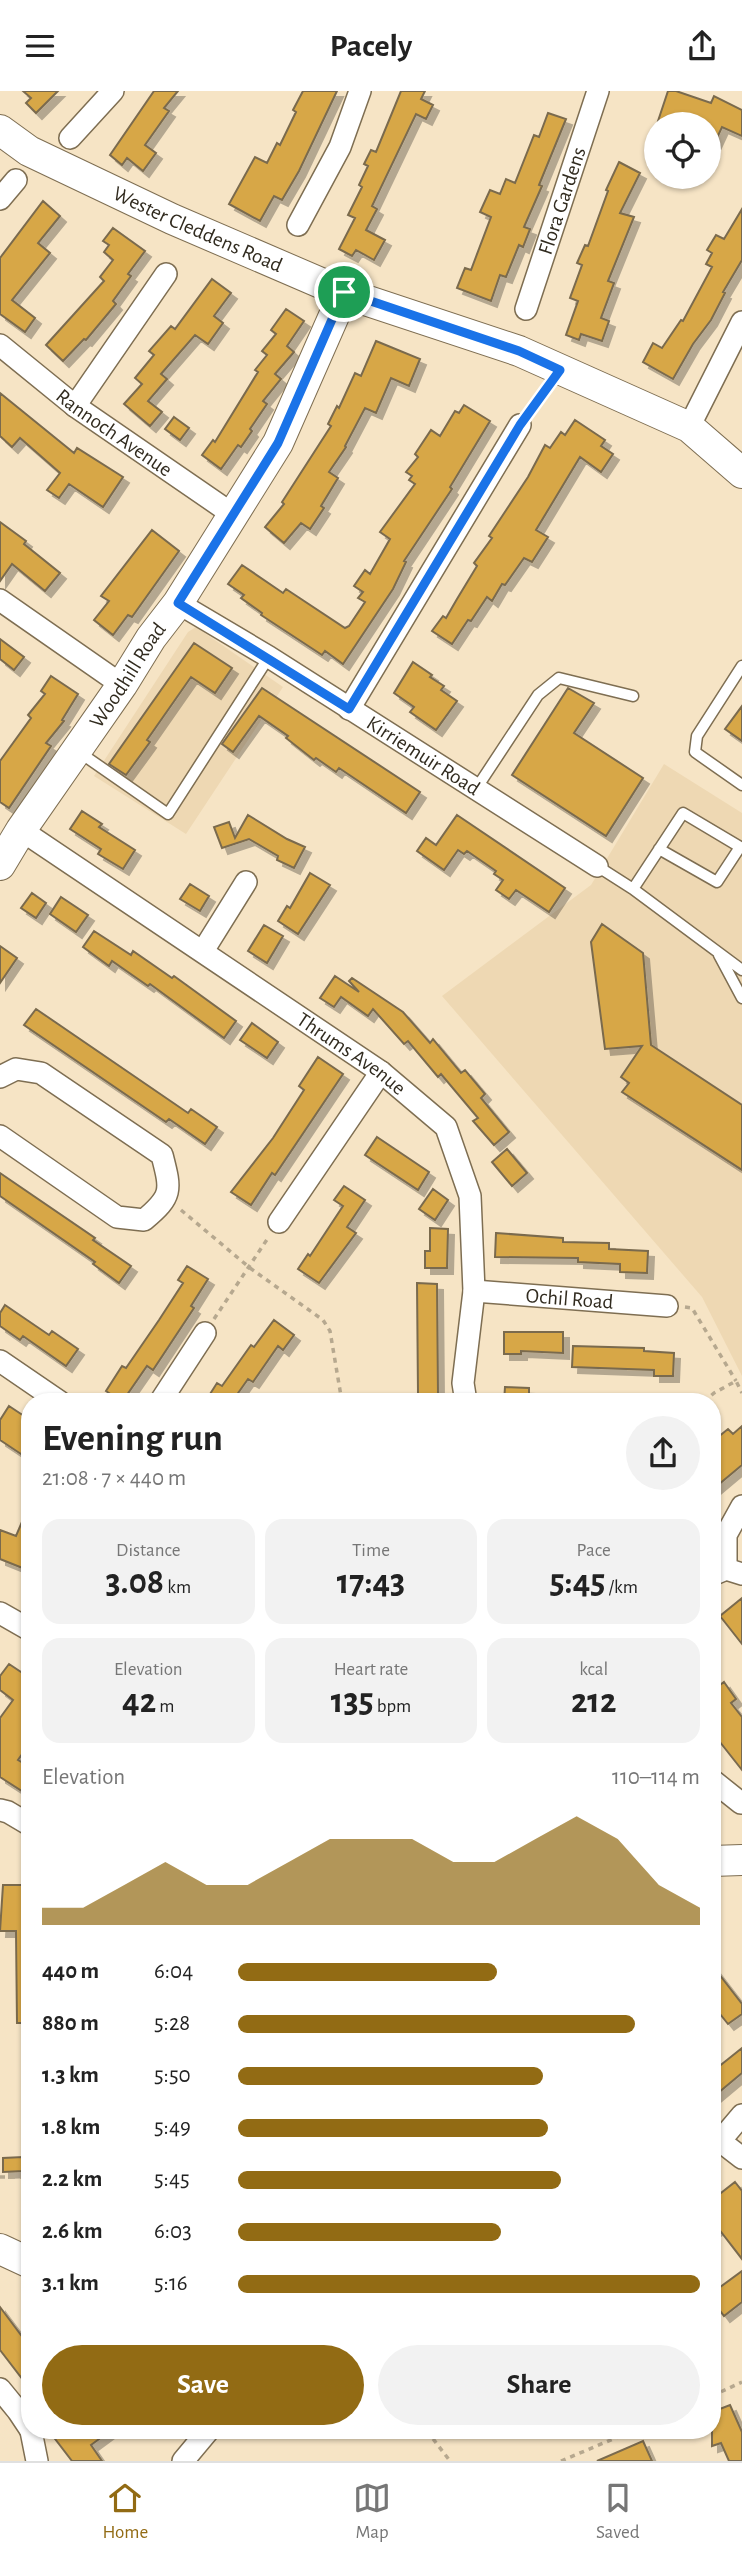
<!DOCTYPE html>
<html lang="en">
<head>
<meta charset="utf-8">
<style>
	body { margin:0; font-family:"Alegreya Sans",sans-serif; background:#f2f2f2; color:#222; height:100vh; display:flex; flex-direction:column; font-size:26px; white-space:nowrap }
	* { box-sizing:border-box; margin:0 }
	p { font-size:23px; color:#767676 }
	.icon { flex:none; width:38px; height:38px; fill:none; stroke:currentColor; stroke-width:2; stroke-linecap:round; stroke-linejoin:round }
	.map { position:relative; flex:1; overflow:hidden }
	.drawer { position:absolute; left:21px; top:1302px; width:700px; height:1046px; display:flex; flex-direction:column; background:#fff; border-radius:28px; box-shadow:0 2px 5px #0004 }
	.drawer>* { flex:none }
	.controls { position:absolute; left:644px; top:21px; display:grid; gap:14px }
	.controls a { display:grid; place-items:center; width:77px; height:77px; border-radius:50%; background:#fff; box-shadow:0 2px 5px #0004; font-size:35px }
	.pin { position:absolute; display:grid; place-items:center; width:60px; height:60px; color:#fff; margin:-30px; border:4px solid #fff; border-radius:50%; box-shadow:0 2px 7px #0007 }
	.round { display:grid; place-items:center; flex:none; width:74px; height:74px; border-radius:37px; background:#f2f2f2 }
	.overview { display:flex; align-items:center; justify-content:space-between; height:119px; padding:0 21px }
	h1 { font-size:38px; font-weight:700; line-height:52px }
	.metrics { display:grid; grid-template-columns:repeat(3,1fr); gap:10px; height:119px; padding:7px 21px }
	.metrics div { display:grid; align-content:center; border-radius:18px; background:#f2f2f2; text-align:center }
	.metrics b { font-size:35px; font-weight:700 }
	.metrics small { font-size:19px; font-weight:400 }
	.metrics p { font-size:19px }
	.chart { height:196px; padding:14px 21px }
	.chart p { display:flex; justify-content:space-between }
	.chart svg { width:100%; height:126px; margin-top:7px; fill:#926b14; opacity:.7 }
	.primary-button { display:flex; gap:14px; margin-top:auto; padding:14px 21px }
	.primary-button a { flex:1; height:80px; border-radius:42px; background:#926b14; color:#fff; font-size:28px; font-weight:700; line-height:80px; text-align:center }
	.primary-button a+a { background:#f2f2f2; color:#222 }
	ul { padding:0 21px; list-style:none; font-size:23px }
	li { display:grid; grid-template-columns:112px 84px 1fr; align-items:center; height:52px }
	li i { height:18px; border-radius:9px; background:#926b14 }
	header { display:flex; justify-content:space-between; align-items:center; height:91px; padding:0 21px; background:#fff; font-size:32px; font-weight:700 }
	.dock { display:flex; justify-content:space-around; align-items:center; height:98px; border-top:2px solid #e0e0e0; background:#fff; font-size:19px; color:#767676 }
	.dock a { display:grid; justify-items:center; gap:4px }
	.dock .selected { color:#926b14 }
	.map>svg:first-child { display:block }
</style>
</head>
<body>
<header><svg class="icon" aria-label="menu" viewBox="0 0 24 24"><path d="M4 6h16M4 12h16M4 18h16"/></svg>Pacely<svg class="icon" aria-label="share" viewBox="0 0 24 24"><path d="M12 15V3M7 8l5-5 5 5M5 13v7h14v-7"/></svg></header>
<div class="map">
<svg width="742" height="2370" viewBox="0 0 742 2370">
	<defs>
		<filter id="shadow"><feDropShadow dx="6" dy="6" stdDeviation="0" flood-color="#0004"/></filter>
	</defs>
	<rect width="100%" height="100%" fill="#f6e4c5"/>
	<path fill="#eed8b3" d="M196 536 283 596 186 743 94 685 188 541Z
		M664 673 742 722V1285L702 1206 442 905 591 794Z"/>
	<path fill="#d7a747" stroke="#7a6a4e" stroke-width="2" filter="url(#shadow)" d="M23 0H58L36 22 26 12 31 7Z
		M154 0H178L164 17 169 20 145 54 156 62 143 80 127 67 122 74 110 64Z
		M303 0H337L299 80 282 109 274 105 260 130 229 113 255 66 267 72 277 52 280 54 296 21 293 19Z
		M401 0H425L421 8 433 14 426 28 416 23 372 115 377 118 366 139 385 149 374 169 356 159 352 165 339 158 355 127 348 124 362 96 359 94 368 75 364 73 371 59 376 61Z
		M668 0H676L711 12 714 5 742 19V45L722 36 709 64V33H667L658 30Z
		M548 22 566 28 539 94 542 95 524 136 530 138 523 156 519 154 506 186 500 184 491 210 457 197 465 177 471 179 491 126 480 121 490 99 500 103 506 88 515 92 534 44 539 46Z
		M619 71 640 82 620 122 634 126 608 190 614 192 601 227 609 230 602 250 581 243 579 249 566 244 578 210 570 207 582 174 577 172 585 154 588 155 608 100 606 99Z
		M43 110 60 125 38 152 50 162 12 209 35 227 25 241 0 223V167Z
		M742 118V169L723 201 725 202 711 229 693 253 673 288 643 271 653 252 662 257 681 229 683 230 712 176 706 173 712 162 707 159 716 144 724 148Z
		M113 137 145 160 128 183 131 185 113 210 116 213 86 249 84 248 63 270 46 254 104 190 100 186 113 169 104 161 109 154 103 150Z
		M212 188 231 202 214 225 223 232 208 253 195 244 161 283 167 288 148 310 162 321 150 335 124 313 142 293 135 287 154 264 149 260 171 235 175 238Z
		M286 218 304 230 287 255 294 261 275 283 281 288 263 310 267 313 250 338 252 340 241 356 238 354 221 378 202 364 213 349 215 351 258 281 255 279 267 264 262 260 276 243 271 239Z
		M376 250 420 268 409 295 391 287 376 322 365 317 345 355 346 356 329 381 338 387 321 415 324 417 310 438 301 432 284 452 265 436 284 413 282 411 331 335 328 333 337 315 339 317 355 282 361 285Z
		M0 302 74 362 77 357 123 386 103 416 69 393 59 407 47 399 60 382 20 347 12 356 0 345Z
		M464 314 490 330 450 396 452 398 404 470 406 471 393 498 343 573 325 560 322 564 261 524 262 522 241 507 244 504 228 493 242 474 283 502 286 498 345 537 349 535 365 511 358 507 363 501 354 495 365 479 370 483 390 448 380 441 415 393 409 389 412 385 406 381 418 366 415 363 431 339 440 345 455 320 459 322Z
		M174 326 189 337 180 349 165 338Z
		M575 329 605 349 601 355 613 363 601 381 580 366 536 439 548 446 532 471 524 467 505 494 502 493 492 510 487 506 471 530 468 529 452 553 432 540 443 525 446 527 457 508 477 475 474 472 492 447 489 445 528 386 545 354 550 357 561 341 565 344Z
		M0 431 26 450 24 453 60 482 45 500 12 473 0 490Z
		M152 439 179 460 132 526 128 524 113 544 94 529 109 510 101 505Z
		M0 548 24 566 14 579 0 568Z
		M194 552 232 577 215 602 191 586 147 649 150 651 126 684 109 673Z
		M413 571 432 584 430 586 444 595 441 599 457 610 436 639 410 621 414 616 394 602Z
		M51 585 78 603 62 629 64 630 46 652 51 655 9 717 0 711V670L31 627 28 624 45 603 41 600Z
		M262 597 420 701 406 722 339 677 336 681 316 667 314 669 286 647 288 645 259 625 233 661 222 653Z
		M568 597 594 612 574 642 643 687 606 745 512 684Z
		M742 615V650L725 638Z
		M82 720 102 733 99 736 135 759 123 778 98 763 101 758 70 738Z
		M248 724 287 748 305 756 294 777 277 769 278 765 249 748 222 757 214 736 229 731 235 747Z
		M457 724 565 797 549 821 516 799 509 808 496 799 503 789 494 783 496 780 467 760 464 763 458 759 444 779 417 760 426 747 436 754Z
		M310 782 330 794 298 843 278 830 287 815 290 817Z
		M190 793 209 805 200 820 180 808Z
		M32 802 46 812 36 827 21 817Z
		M61 806 88 824 76 841 50 823Z
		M602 833 643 862 651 954 742 1014V1079L622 1001 629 992 621 986 642 955 605 958 591 851Z
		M264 834 283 845 267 872 248 860Z
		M94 840 131 864 133 860 172 887 174 885 236 930 224 947 150 893 148 895 112 870 109 875 83 856Z
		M0 855 17 867 0 892Z
		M335 885 359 901 349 890 352 887 403 921 430 952 433 948 461 982 465 979 485 1003 481 1007 509 1041 494 1054 473 1030 478 1027 441 983 438 986 408 950 404 953 373 918 368 925 341 906 334 916 320 907Z
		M36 918 188 1022 191 1018 217 1036 205 1053 169 1028 166 1031 24 934Z
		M252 932 278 951 267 967 240 949Z
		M318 966 343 983 275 1084 272 1082 251 1114 231 1101 273 1047 304 999 299 995Z
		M377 1046 429 1081 418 1099 365 1064Z
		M507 1058 527 1082 512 1095 492 1071Z
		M0 1082 95 1147 93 1149 131 1175 119 1192 93 1173 95 1171 0 1105Z
		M344 1095 365 1109 347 1136 356 1142 319 1192 298 1178 308 1163 310 1165 343 1115 334 1109Z
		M433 1098 448 1109 435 1129 419 1118Z
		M430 1137 448 1138 447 1177H425V1160H430Z
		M496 1142 563 1147V1151L609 1152V1158L648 1160 647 1182 620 1181V1173L578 1171V1167L495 1166Z
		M187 1175 208 1188 191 1215 194 1217 153 1279 147 1275 122 1311 106 1300 122 1275 126 1277 159 1229 183 1192 178 1189Z
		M417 1192 437 1193 438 1304 418 1303Z
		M5 1214 49 1244 52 1240 78 1258 66 1275 23 1245 20 1249 0 1235V1222Z
		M274 1229 294 1244 283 1259 278 1255 253 1291 248 1288 236 1305 244 1311H205L217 1292 222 1295 251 1254 254 1256Z
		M504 1241H563V1262L521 1260V1263H504Z
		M573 1255 644 1257V1260L674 1262 673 1285H654V1279L572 1276Z
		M505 1296 529 1297V1311H504Z
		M9 1315 30 1329V1369L0 1349V1329Z
		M742 1335V1374L712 1399V1351L728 1338 733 1343Z
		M30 1412V1480L0 1468V1439L16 1445Z
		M742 1507V1553L720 1525Z
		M9 1573 30 1587V1652L18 1669 30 1676V1694L25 1702 0 1686V1627L13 1609 0 1599V1585Z
		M724 1591 736 1608 731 1612 742 1626V1679L712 1641V1600Z
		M3 1794H30V1932H17L16 1840H0Z
		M712 1874 742 1913V1923L728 1933 712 1913Z
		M742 1957V1982L712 2007V1981Z
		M23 2066V2080L3 2081V2067Z
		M735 2091 742 2100V2168L718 2137 712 2141V2109Z
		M742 2180V2211L724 2225 712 2209V2202Z
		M0 2216 21 2244 30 2237V2298L0 2259Z
		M730 2314 742 2341V2370H729L721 2352 712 2355V2321Z
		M49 2340H110L91 2354 102 2370H72Z
		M643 2350 652 2370H597Z"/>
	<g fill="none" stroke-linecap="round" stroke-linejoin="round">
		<defs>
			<path id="lane" d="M742 575 697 645 695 661 742 694
				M79 661 168 723 269 566
				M476 698 538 604 559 587 633 605
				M597 775 633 798 742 879
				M633 798 683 722 740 756 717 791 659 758
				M719 864 742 907"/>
			<g id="street">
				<path d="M70 47 113 0"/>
				<path d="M0 108 16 89"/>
				<path d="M298 134 340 56 360 0"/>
				<path id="s1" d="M526 218 598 0"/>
				<path id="s2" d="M0 254 75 315 232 423"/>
				<path d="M75 315 166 183"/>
				<path d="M689 336 742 231"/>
				<path d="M0 509 122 594"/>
				<path id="s3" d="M178 512 269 566 597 775"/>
				<path d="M349 618 520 334"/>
				<path id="s4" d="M21 739 381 981 446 1036 470 1105 474 1200 463 1292 466 1311"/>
				<path d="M203 860 246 791"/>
				<path d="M0 986 16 978 41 982 162 1064C171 1099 173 1105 144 1129L117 1126 0 1045"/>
				<path d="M279 1131 381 981"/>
				<path id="s5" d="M474 1200 667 1215"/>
				<path d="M0 1270 60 1311"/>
				<path d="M160 1311 205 1242"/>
				<path d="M726 1478V1444L742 1415"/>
				<path d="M712 1484 726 1478 742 1483"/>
				<path d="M0 1522 30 1539"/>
				<path d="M712 1689 741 1712"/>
				<path d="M0 1719 8 1721 30 1734"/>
				<path d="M720 2050 742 2067"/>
				<path d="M712 2055 720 2050 742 2024"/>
				<path d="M0 2298 18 2320 30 2338"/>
				<path d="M31 2340 37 2370"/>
				<path d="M183 2370 208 2340"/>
			</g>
			<g id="secondary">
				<path id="s6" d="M0 39 29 60 172 128 344 202 519 260 689 336 742 382"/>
				<path id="s7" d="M0 774 21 739 122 594 151 547 178 512 278 352 344 202"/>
				<path d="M712 1770 742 1769"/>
				<path d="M0 2158 30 2172"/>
			</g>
		</defs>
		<use href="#lane" stroke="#7e6e52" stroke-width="13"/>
		<use href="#street" stroke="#7e6e52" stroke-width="24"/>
		<use href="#secondary" stroke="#7e6e52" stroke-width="32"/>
		<path stroke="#b6a88f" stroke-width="3.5" stroke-dasharray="5 5" stroke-linecap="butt" d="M531 318 547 296
			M181 1119 250 1177 323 1229 330 1240 342 1311
			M685 1216 692 1217 736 1290
			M214 1228 268 1147
			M704 1311 714 1302 736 1290 742 1302
			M0 2086H30
			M712 2305 742 2291
			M427 2340 450 2370
			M561 2370 632 2340"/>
		<use href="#lane" stroke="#fff" stroke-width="10"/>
		<use href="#street" stroke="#fff" stroke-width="21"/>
		<use href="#secondary" stroke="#fff" stroke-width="30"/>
	</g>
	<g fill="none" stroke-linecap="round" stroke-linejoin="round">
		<defs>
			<path id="route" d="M344 201 519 260 560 279 520 334 349 618 178 512 278 352Z"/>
		</defs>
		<use href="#route" stroke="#fff" stroke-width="14"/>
		<use href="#route" stroke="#1a73e8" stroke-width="9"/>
	</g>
	<g text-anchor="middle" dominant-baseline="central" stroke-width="5" stroke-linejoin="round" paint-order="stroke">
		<g font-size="21" fill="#312b1f" stroke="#fff">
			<text stroke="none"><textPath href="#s1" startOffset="114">Flora Gardens</textPath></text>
			<text stroke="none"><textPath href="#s6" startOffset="222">Wester Cleddens Road</textPath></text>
			<text stroke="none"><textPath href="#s2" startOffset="144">Rannoch Avenue</textPath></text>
			<text stroke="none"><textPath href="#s7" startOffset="229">Woodhill Road</textPath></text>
			<text stroke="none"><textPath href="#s3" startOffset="289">Kirriemuir Road</textPath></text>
			<text stroke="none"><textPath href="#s4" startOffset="399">Thrums Avenue</textPath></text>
			<text stroke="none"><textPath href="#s5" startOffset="96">Ochil Road</textPath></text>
		</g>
	</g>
</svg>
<div class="controls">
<a><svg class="icon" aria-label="locate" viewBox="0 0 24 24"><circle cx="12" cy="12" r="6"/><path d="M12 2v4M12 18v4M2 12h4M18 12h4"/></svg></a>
</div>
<div class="pin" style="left:344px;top:201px;background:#1e9e55"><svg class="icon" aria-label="arrive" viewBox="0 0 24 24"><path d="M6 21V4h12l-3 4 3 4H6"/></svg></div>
<section class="drawer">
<div class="overview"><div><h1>Evening run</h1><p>21:08 · 7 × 440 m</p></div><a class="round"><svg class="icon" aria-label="share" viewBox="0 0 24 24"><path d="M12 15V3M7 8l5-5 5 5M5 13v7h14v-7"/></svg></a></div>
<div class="metrics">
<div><p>Distance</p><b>3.08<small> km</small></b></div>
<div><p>Time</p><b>17:43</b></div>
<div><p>Pace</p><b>5:45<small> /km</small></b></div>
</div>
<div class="metrics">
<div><p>Elevation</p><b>42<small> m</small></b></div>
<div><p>Heart rate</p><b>135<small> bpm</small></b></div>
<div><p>kcal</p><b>212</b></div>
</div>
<div class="chart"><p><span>Elevation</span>110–114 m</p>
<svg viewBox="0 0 160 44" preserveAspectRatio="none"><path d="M0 44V38L10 38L20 30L30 22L40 30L50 30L60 22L70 14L80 14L90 14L100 22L110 22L120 14L130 6L140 14L150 30L160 38V44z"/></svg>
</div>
<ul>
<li><b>440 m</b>6:04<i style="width:56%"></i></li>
<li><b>880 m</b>5:28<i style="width:86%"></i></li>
<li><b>1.3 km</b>5:50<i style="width:66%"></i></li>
<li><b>1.8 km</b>5:49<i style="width:67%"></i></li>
<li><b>2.2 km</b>5:45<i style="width:70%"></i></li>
<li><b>2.6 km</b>6:03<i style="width:57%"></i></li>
<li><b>3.1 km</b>5:16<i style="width:100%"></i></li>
</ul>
<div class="primary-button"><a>Save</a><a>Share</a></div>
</section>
</div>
<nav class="dock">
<a class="selected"><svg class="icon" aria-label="home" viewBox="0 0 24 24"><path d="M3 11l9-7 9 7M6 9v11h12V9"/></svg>Home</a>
<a><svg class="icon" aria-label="map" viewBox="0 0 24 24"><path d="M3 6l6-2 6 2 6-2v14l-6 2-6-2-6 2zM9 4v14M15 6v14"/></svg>Map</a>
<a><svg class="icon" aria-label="saved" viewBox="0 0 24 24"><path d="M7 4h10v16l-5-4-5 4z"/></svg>Saved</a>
</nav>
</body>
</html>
